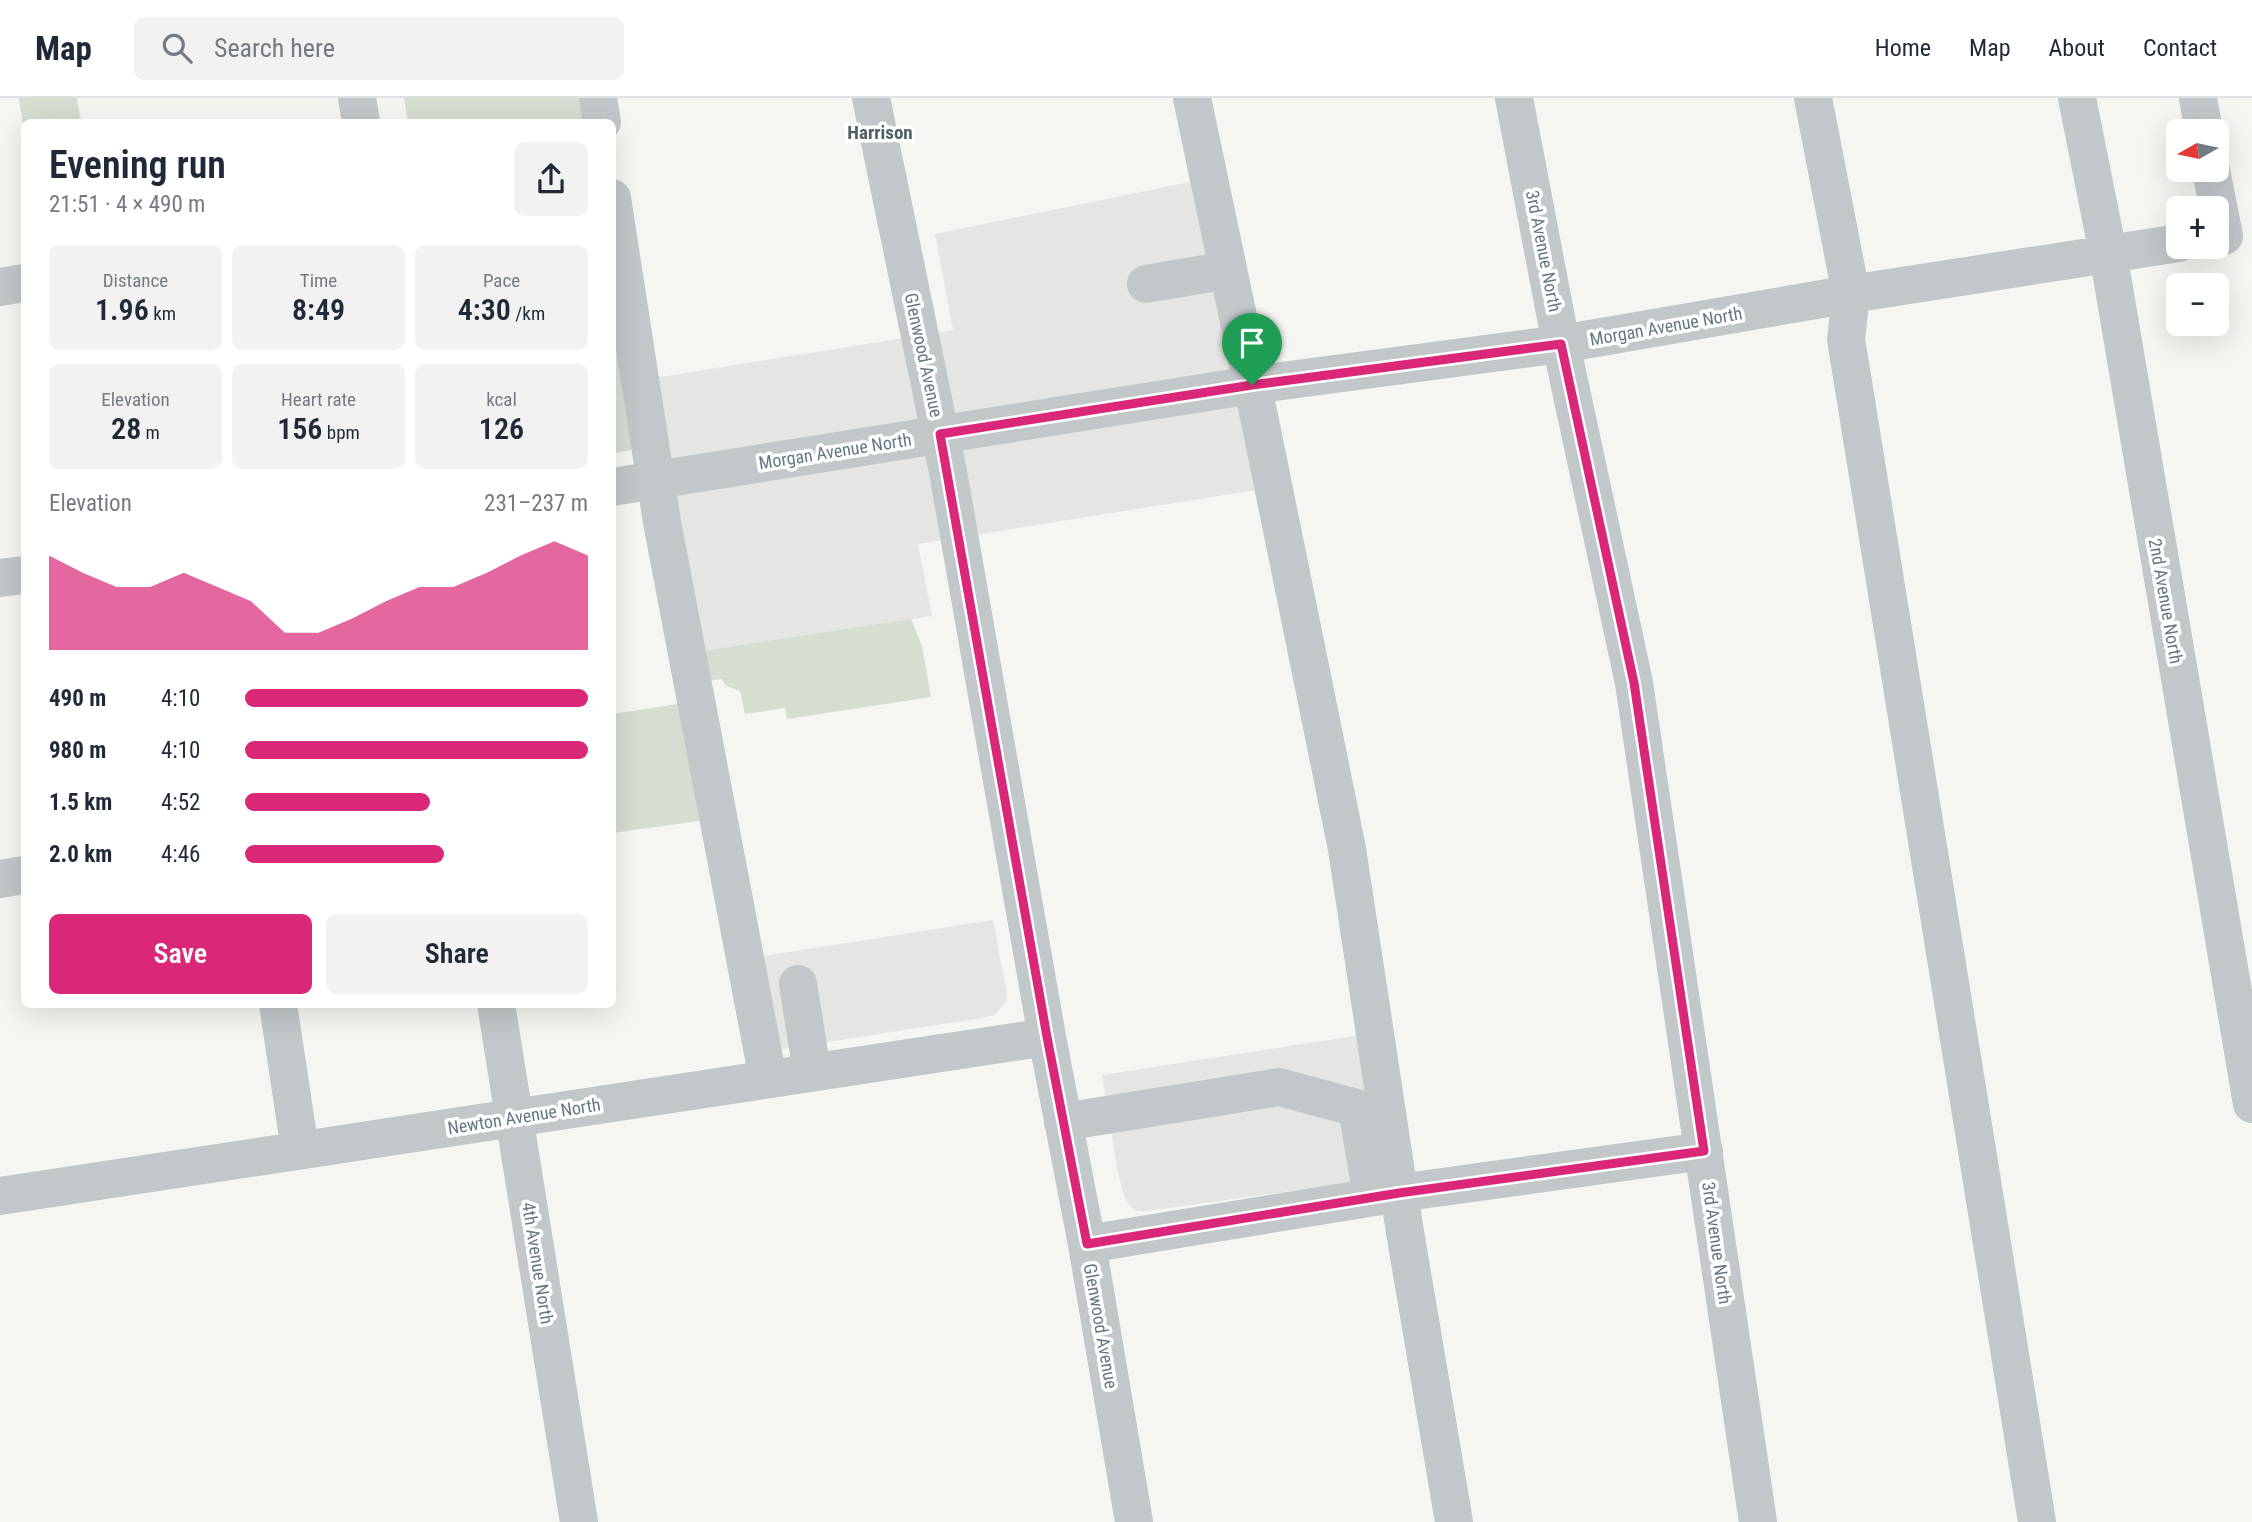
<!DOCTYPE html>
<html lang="en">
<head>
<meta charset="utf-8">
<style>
	body { margin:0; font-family:"Roboto Condensed",sans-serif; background:#f2f2f3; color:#1f2937; height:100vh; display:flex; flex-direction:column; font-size:26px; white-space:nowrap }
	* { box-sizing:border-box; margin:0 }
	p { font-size:23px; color:#747a83 }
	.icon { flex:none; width:38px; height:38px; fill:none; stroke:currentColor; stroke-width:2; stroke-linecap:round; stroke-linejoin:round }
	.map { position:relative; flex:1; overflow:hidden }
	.drawer { position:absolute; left:21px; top:21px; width:595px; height:889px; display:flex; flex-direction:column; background:#fff; border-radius:10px; box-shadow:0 7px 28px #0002 }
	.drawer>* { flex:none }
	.needle { width:46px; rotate:261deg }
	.controls { position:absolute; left:2166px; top:21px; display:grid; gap:14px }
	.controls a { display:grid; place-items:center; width:63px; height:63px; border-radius:10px; background:#fff; box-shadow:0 7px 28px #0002; font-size:35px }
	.pin { position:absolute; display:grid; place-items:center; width:60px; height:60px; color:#fff; margin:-72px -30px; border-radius:50% 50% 50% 0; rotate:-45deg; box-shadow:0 0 7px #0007 }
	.pin .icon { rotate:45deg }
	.round { display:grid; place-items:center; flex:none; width:74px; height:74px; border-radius:10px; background:#f2f2f3 }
	.head { display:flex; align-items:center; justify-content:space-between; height:119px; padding:0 28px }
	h1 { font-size:38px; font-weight:600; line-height:52px }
	.metrics { display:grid; grid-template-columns:repeat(3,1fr); gap:10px; height:119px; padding:7px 28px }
	.metrics div { display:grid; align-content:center; border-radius:10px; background:#f2f2f3; text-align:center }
	.metrics b { font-size:30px; font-weight:600 }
	.metrics small { font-size:19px; font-weight:400 }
	.metrics p { font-size:19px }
	.chart { height:196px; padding:14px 28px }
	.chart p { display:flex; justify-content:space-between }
	.chart svg { width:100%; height:126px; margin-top:7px; fill:#db2777; opacity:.7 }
	.primary-button { display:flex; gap:14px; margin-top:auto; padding:14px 28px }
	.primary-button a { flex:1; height:80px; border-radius:10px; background:#db2777; color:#fff; font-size:28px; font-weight:600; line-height:80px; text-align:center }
	.primary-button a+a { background:#f2f2f3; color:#1f2937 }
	ul { padding:0 28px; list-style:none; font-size:23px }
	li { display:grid; grid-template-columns:112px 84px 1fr; align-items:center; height:52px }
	li i { height:18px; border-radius:9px; background:#db2777 }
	header { display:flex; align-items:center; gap:42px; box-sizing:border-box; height:98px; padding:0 35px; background:#fff; border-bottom:2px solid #e0e1e3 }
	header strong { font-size:33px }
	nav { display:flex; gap:38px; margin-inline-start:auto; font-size:24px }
	.search { width:490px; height:63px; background:#f2f2f3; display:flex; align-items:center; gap:18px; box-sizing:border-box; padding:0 24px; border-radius:10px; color:#747a83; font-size:26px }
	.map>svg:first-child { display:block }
</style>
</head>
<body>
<header>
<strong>Map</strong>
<div class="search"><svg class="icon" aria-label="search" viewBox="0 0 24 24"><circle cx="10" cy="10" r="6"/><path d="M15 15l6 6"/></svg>Search here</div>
<nav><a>Home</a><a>Map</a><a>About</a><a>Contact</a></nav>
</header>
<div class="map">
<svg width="2252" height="1424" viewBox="0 0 2252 1424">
	<rect width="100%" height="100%" fill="#f5f5f1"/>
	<path fill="#e5e6e4" d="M1194 83 1262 391 918 446 932 518 696 554 654 280 953 232 935 136Z
		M993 822 1007 896 1006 904 994 917 982 920 776 952 757 859Z
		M1361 937 1388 1079 1148 1113H1136L1130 1108 1124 1098 1118 1075 1102 977Z"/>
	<path fill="#d6ddd1" d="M19 0H77L81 24H24V36Z
		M404 0H589L593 24H408Z
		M612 155 644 350 613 355H612Z
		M911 521 922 548 931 599 787 621 785 610 745 616 740 593 726 588 722 581 706 583 696 554Z
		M684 605 705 722 613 735V616Z"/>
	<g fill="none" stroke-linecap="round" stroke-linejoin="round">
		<path stroke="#c2c7c9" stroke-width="38" d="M357 0 361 24
			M598 0 602 24
			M871 0 948 374 1047 939 1087 1146 1134 1424
			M1192 0 1261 328 1347 751 1405 1134 1454 1424
			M1514 0 1561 246 1634 585 1758 1424
			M1813 0 1851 196 1846 241 2037 1424
			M2077 0 2108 155 2252 1006
			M2198 0 2204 33
			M2211 72 2224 138
			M612 100 662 424 768 981
			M1146 186 1228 172
			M0 189 24 185
			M612 389 1252 287 1561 246 1851 196 2179 145
			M0 480 24 477
			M0 781 24 777
			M798 886 812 974
			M278 906 300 1052
			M496 906 579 1424
			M1063 1024 1279 989 1357 1010 1372 1099
			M0 1098 1047 939
			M1087 1146 1399 1095 1704 1053"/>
	</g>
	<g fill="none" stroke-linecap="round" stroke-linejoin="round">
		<defs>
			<path id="route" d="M1561 246 1634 585 1704 1053 1399 1095 1087 1146 1047 939 940 336 1252 287Z"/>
		</defs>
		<use href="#route" stroke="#fff" stroke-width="14"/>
		<use href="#route" stroke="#db2777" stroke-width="9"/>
	</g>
	<g text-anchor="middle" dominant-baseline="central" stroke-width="7" stroke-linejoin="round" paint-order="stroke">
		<g font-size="18" fill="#627884" stroke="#fff">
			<text transform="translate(1544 153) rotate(79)">3rd Avenue North</text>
			<text transform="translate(1666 228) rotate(-10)">Morgan Avenue North</text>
			<text transform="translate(924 257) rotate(78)">Glenwood Avenue</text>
			<text transform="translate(835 353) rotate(-9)">Morgan Avenue North</text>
			<text transform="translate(2166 503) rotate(80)">2nd Avenue North</text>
			<text transform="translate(524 1018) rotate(-9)">Newton Avenue North</text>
			<text transform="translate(1717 1145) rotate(82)">3rd Avenue North</text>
			<text transform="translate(538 1165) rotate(81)">4th Avenue North</text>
			<text transform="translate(1101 1228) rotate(80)">Glenwood Avenue</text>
		</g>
		<g font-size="19" font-weight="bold" fill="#506068" stroke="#fff">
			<text x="880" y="34">Harrison</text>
		</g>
	</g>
</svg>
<div class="controls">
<a><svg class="needle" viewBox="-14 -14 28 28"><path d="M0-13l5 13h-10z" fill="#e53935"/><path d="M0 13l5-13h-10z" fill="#747a83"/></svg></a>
<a>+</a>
<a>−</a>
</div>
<div class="pin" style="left:1252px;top:287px;background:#1e9e55"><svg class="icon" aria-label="arrive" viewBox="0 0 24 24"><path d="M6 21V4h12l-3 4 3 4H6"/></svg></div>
<section class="drawer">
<div class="head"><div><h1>Evening run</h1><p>21:51 · 4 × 490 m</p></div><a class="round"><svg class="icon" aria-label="share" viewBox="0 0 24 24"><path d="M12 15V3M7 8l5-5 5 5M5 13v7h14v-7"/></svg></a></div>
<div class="metrics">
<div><p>Distance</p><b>1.96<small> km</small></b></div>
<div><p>Time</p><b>8:49</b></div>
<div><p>Pace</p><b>4:30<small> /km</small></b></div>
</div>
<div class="metrics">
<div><p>Elevation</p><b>28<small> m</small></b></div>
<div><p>Heart rate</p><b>156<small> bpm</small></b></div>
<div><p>kcal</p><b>126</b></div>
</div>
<div class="chart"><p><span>Elevation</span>231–237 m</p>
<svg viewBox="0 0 160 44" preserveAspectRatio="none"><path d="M0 44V11L10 17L20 22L30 22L40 17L50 22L60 27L70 38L80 38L90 33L100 27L110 22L120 22L130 17L140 11L150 6L160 11V44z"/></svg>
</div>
<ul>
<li><b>490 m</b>4:10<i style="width:100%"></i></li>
<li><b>980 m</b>4:10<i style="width:100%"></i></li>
<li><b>1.5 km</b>4:52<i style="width:54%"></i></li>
<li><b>2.0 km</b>4:46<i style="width:58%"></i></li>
</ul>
<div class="primary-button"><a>Save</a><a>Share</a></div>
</section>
</div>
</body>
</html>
